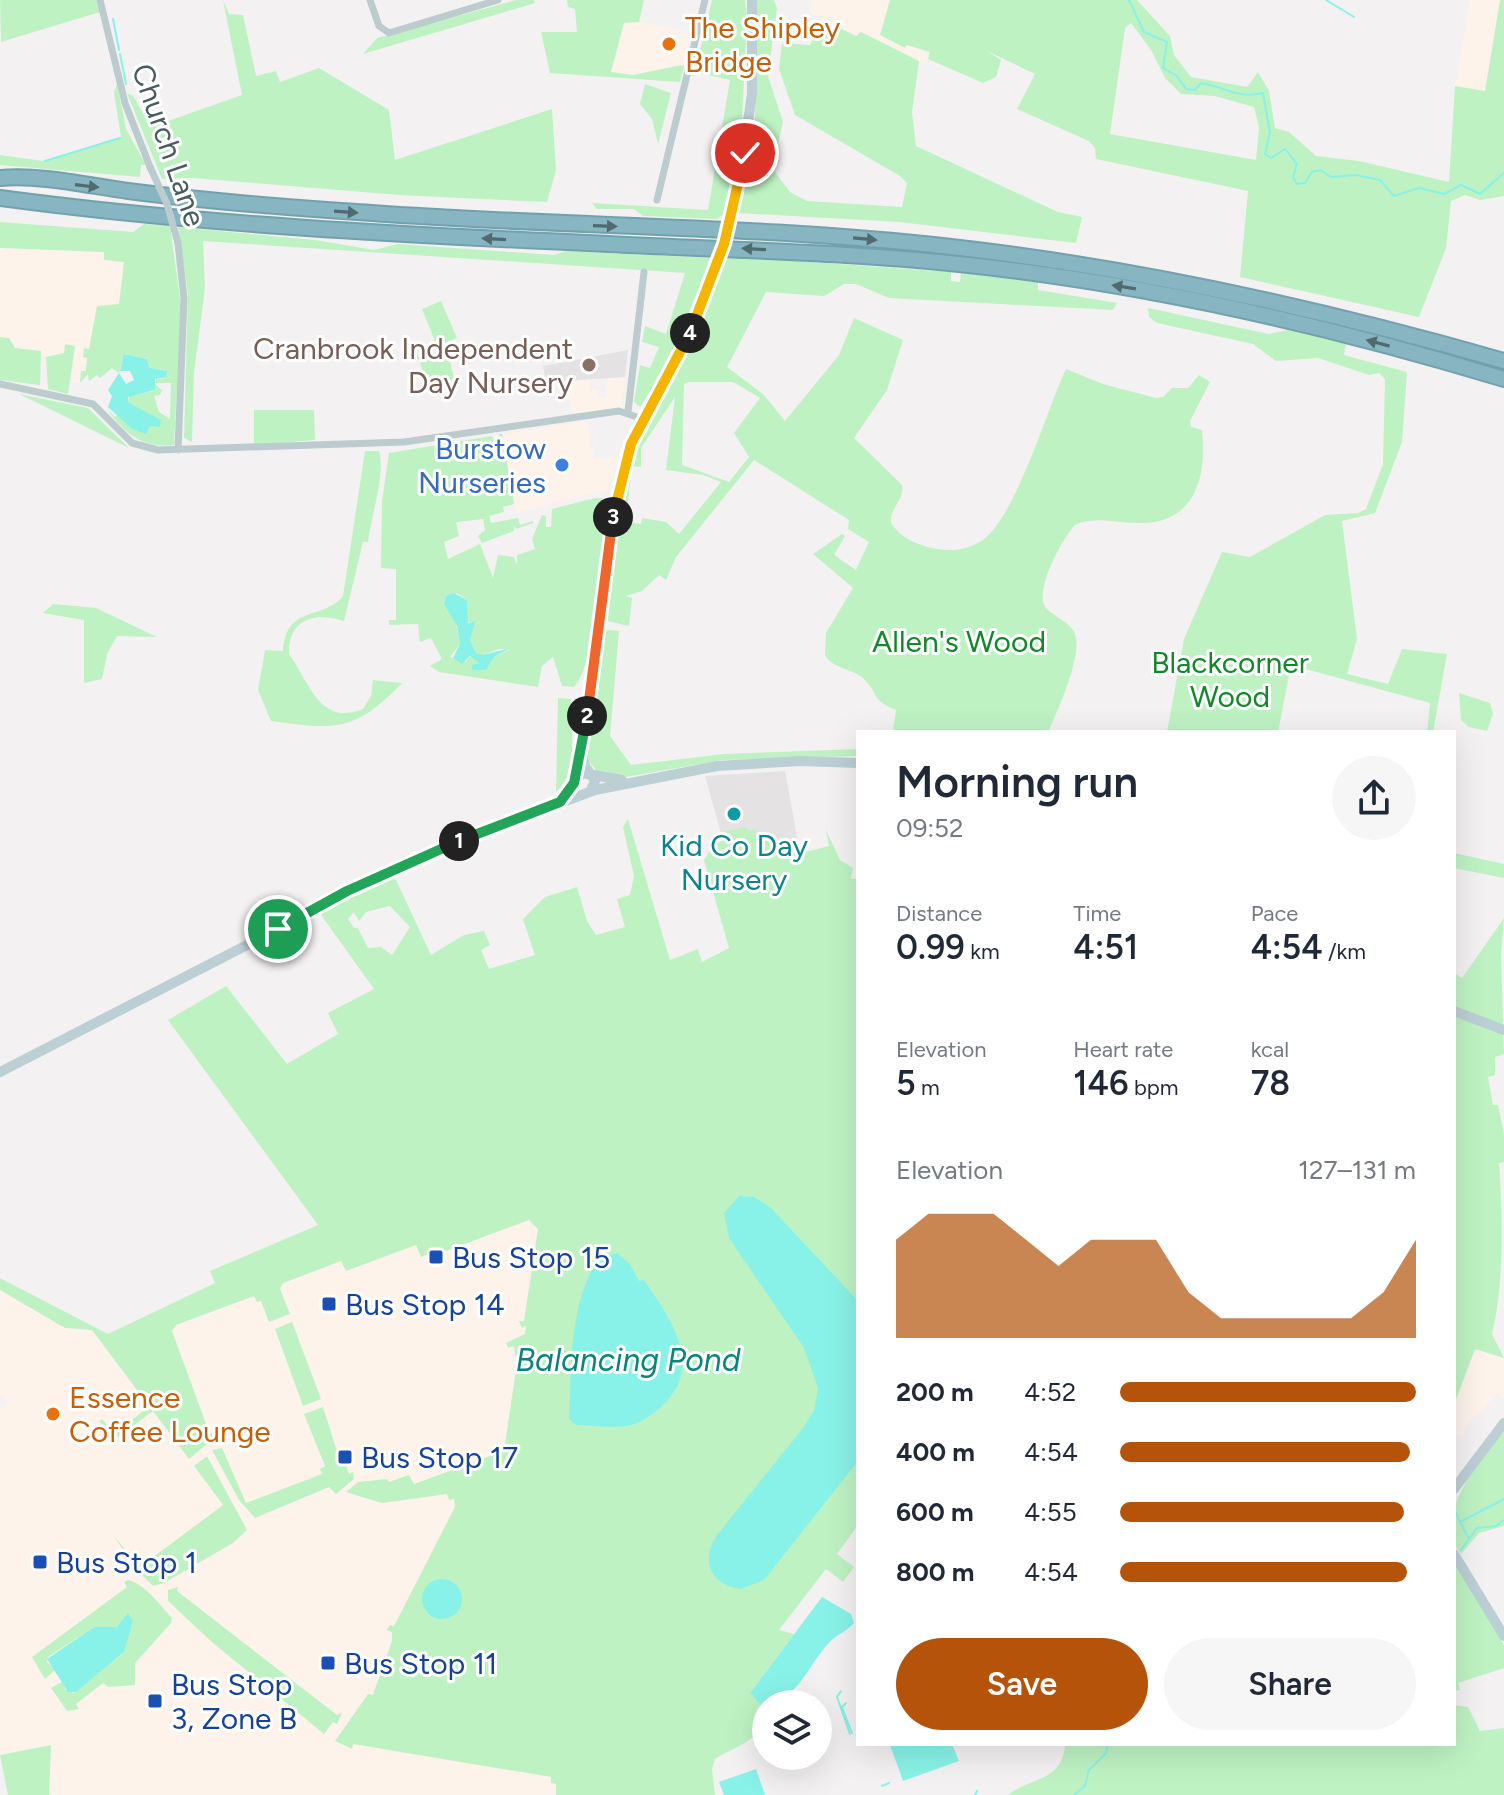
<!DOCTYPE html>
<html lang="en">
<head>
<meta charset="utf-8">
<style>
	body { margin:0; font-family:Figtree,sans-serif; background:#f6f6f7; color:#1f2937; height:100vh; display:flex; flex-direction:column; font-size:30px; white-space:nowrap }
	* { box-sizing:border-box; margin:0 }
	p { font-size:26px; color:#747a83 }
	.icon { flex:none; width:44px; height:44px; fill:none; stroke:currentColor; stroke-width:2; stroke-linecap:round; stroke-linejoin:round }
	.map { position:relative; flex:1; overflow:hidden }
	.details { position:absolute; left:856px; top:730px; width:600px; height:1016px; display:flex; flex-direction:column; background:#fff; border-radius:0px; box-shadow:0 8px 32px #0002 }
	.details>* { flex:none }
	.fabs { position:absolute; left:752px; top:1690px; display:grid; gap:16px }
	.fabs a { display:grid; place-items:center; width:80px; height:80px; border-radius:50%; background:#fff; box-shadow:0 8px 32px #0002; font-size:40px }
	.pin { position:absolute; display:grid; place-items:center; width:68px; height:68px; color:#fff; margin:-34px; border:4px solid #fff; border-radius:50%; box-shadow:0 2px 8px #0007 }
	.km { position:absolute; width:40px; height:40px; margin:-20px; border-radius:50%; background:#222; color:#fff; font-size:22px; line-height:40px; text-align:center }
	.round { display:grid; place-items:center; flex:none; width:84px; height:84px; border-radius:42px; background:#f6f6f7 }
	.overview { display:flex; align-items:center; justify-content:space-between; height:136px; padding:0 40px }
	h1 { font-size:44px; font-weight:600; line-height:60px }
	.figures { display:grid; grid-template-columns:repeat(3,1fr); gap:12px; height:136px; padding:8px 40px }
	.figures div { display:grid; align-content:center }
	.figures b { font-size:34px; font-weight:600 }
	.figures small { font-size:22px; font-weight:400 }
	.figures p { font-size:22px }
	.chart { height:224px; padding:16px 40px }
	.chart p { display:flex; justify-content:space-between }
	.chart svg { width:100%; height:144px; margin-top:8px; fill:#b45309; opacity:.7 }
	.cta { display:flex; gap:16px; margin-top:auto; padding:16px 40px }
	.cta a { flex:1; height:92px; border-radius:48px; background:#b45309; color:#fff; font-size:32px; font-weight:600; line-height:92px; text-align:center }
	.cta a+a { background:#f6f6f7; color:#1f2937 }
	ul { padding:0 40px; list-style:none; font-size:26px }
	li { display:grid; grid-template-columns:128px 96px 1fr; align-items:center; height:60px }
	li i { height:20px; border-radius:10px; background:#b45309 }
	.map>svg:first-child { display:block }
</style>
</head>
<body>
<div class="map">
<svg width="1504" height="1795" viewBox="0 0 1504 1795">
	<rect width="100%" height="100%" fill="#f4f1f2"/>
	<path fill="#fdf3eb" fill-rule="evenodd" d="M813 0H890L881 35 921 50 929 56 925 64 859 31 857 37 831 29 817 31 822 19 809 12Z
		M1470 0H1500L1485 92 1455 86Z
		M639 22 692 33 683 71 634 79 609 78 624 23Z
		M0 248 104 252 125 262 119 304 89 349H84L83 356 88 358 80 383H72L75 346 64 353 41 357V351L14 348 9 338 0 337Z
		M625 377 622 408 572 413 563 382 590 379 591 390H598V398H606L608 378Z
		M587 421 594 459 619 456 607 490 516 513 502 434Z
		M529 1220 532 1227 538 1228 524 1321H520L526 1325 525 1334 508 1341 513 1346 517 1363 504 1451 413 1485 409 1475 388 1482 387 1479 358 1482 346 1492 376 1502 415 1500 447 1493 454 1499 455 1507 394 1627 390 1625 387 1630 393 1631 388 1656 351 1743 551 1777 556 1784V1795H49L51 1745 0 1755V1406L5 1408 7 1402 0 1393V1290L61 1326 92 1330 190 1459 203 1438 170 1326 342 1261 346 1271 416 1245 421 1257ZM292 1322 321 1399 303 1406 275 1329ZM323 1407 344 1471 330 1487 255 1518 247 1503 329 1471ZM184 1598 226 1631 324 1734 175 1608ZM171 1619 139 1663 109 1687 104 1683 75 1704Z
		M1475 1349 1504 1358V1398L1495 1394 1482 1412 1471 1418 1462 1436 1454 1432V1405Z"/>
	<path fill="#e5e2e4" d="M628 350 625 377 546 382 543 366Z
		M785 771 797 837 792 849 780 857 767 839 753 855 729 862 705 776Z"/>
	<path fill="#bef2c3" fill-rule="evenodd" d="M0 0H96L100 12 1 42Z
		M223 0 229 14 243 15 256 76 276 71 280 82 319 68 389 110 395 160 552 109 556 170 547 202 399 195 193 178 162 179 127 93 133 96 151 127 242 95Z
		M516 0H534L535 3 363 54 377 38Z
		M567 0H644L639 22 624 23 611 72 633 75 681 65 684 66 680 82 550 73 541 32H577L575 9 568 7Z
		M712 0H745L747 17 742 122 726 213 717 219 643 216 634 209H597L592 203 708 210 730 80 695 72Z
		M756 0H774L777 8 768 76 783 122 772 168 790 192 807 201 902 207 907 183 900 176 795 115 779 69 782 43 810 45 817 31 828 32 834 25 856 36 861 32 919 61 912 112 916 146 1058 212 1082 217 1076 243 899 222 738 213 755 124Z
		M890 0H1137L1170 36 1174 55 1191 77 1247 87 1258 72 1269 91 1275 128 1289 132 1316 156 1359 161 1449 182 1455 86 1485 91 1500 0H1504V196L1480 200 1465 195 1451 201 1446 248 1419 317 1240 277 1248 191 1096 159 1095 148 1089 141 1017 109 1035 74 987 51 1001 60 996 77 983 83 928 59 930 52 907 45 905 48 880 35ZM1131 23 1151 50 1165 78 1181 94 1215 96 1254 107 1259 127 1256 160 1110 134 1125 28Z
		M117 84 126 129 146 165H141L140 177 0 165V155L43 161 121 137 114 92Z
		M645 84 671 93 658 144 652 119 640 104Z
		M0 222 133 232 144 224 170 226 181 306 174 445C142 449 123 432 106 408L115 417 129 403V396L154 391 155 384 162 390 160 395 154 396 159 412 170 419 171 383H155L156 379 165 378V370L151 369 147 359 124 354 119 373 112 368 100 378 97 375 89 381 88 374 80 383 81 371H86L87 358 83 357 84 348 89 349 97 306 119 304 124 262 104 260V252L0 248Z
		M178 227 315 240 374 250 398 244 554 255 566 251 713 258 677 348 640 407 634 402 640 365 650 368 659 347 642 342 645 326 666 334 685 273 203 241 205 288 194 373 192 442 184 438 188 294Z
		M726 256 951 272V281L960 282 961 273 1038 282V290L1117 303 1113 310 889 298 856 284H844L824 296 766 292 727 367 763 394 785 421 839 355 854 318 903 340 887 390 854 438 902 485C905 500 889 508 891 523 901 538 915 544 932 548 950 552 968 551 984 539 1017 513 1047 409 1066 369L1103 384 1156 398 1163 397 1172 388H1188L1199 375 1210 382 1190 421 1191 427 1202 430C1207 473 1197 522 1143 523 1121 524 1095 515 1075 525 1062 539 1033 592 1046 608 1055 618 1074 623 1076 638 1080 661 1058 710 1048 732H893L896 710C871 700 879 694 864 679 853 668 834 670 825 655L826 633 853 588 813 554 842 534 845 536 834 555 856 570 869 542 848 529 849 520 754 460 676 557 666 580 659 575 642 591 626 596 632 598 629 626 608 621 612 556 627 475 631 473 626 522 641 524 642 518 666 522 679 534 721 482 703 475 666 470 675 397 641 448V467L628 466 630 455 694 334ZM688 382H733L760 398 734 433 749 457 729 482 682 465 684 384Z
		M441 301 457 338 437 346 422 309Z
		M1148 308 1269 334 1287 330 1346 344 1344 355 1407 372 1402 442 1375 513 1342 521 1357 639 1347 674 1388 684 1402 649 1447 654 1433 732H1427L1430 703 1291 665 1278 732H1167L1184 639 1222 552 1250 557 1325 515 1358 513 1366 509 1383 464 1385 379 1379 373 1369 375 1318 358 1276 361 1253 344 1157 323 1149 317Z
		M0 337 9 338 15 348 41 351 40 385 0 380Z
		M65 344 75 346 68 394 48 389 46 357 64 353Z
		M439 352 449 356 455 383 426 388 420 361 415 356Z
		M19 394 88 408 129 448Z
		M254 410H314L315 440 254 445Z
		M499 434H502L514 504 503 507 504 512 489 516 491 523 518 518 520 525 533 521V523L516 529 514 526V531L482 543 478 536 485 530 483 519 456 522 459 536 444 542 448 559 480 544 493 578 498 555 514 557 517 565V555L535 549 532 539 542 515 546 516V527H551L552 509 595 498 609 499C610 531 595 668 574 687L562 686 553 657 542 666 538 687 439 672 430 666 442 659 431 638 420 642 418 624 389 625V620H396V569L381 568 382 501 389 453 492 436 494 441 500 440ZM457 593 467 600V622H476L470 640 476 653 483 655 499 649H510L494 657 485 670H472L471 665 479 663 471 656 465 662 450 657 460 644 455 619 444 604 446 596Z
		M365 451H379C386 474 371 516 368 542H363L344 621C317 612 288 617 289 654 309 681 319 727 363 709L371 696 373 680 402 683C355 732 336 730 271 721L258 690 265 650 283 651C286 604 323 621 343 596Z
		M53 604 96 608 157 637 117 636 107 654 102 679 84 683V620L43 613Z
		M608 630 619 631 610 736 631 765 724 754 858 749V756L723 760 626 777 597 771 589 762 587 750 604 631Z
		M1459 693 1490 703 1493 714 1487 731 1469 727 1461 720Z
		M558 698 571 699C571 726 579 773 556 792Z
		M628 819 670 960 698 949 702 962 729 948 704 860 713 846 723 840 721 832 747 827 748 831 755 829 759 844 770 839 782 857 790 852 797 837 801 853 829 846 826 830 840 860 853 868 851 879H858V1525L837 1554 854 1567 843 1582 826 1569 779 1630 794 1634 750 1693 766 1709C766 1740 737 1745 715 1759L712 1769 715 1795H556V1784L551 1783V1777L353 1744 352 1749 335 1741 368 1694 373 1695 392 1641V1632L387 1630 390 1625 394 1626 455 1507 454 1499 449 1500 447 1494 382 1503 346 1492 358 1482 387 1479 389 1482 409 1475 414 1484 504 1451 517 1363 514 1346 508 1348 506 1343 525 1334 526 1326 522 1328 519 1321H524L538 1229 529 1220 438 1254 437 1251 421 1257 416 1245 346 1271 341 1261 283 1283 280 1289 290 1314 269 1322 261 1301 257 1302 254 1296 176 1325 172 1331 209 1432 215 1434 213 1440 209 1434 204 1438 207 1444 189 1459 153 1411 114 1440 99 1421 102 1419 115 1434 149 1406 92 1330 65 1328 0 1290V1278L108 1334 215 1283 210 1271 318 1225 168 1020 226 986 287 1064 338 1034 328 1013 374 989 319 912 393 879 396 880 431 955 464 935 484 931 490 945 481 950 489 969 535 955 523 919 545 897 577 887 587 921 596 935 625 927 617 899 630 895 634 876 623 827ZM390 906 410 927 392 955 381 947 368 948 358 928H354L348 919 354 912 359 921 366 912Z
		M1454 853 1504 864V878L1454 868Z
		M1504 918 1501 955 1504 1054 1495 1057V1075L1488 1077 1493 1105H1498L1504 1134V1162L1499 1163C1503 1216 1504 1285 1492 1334L1504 1358 1475 1349 1454 1405V973L1462 978Z
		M292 1322 321 1399 303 1406 275 1329Z
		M323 1407 340 1461 344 1460 349 1474 353 1472 354 1479 336 1494 329 1487 255 1518 239 1500 212 1450 222 1448 246 1503 322 1474 320 1469 325 1466 304 1414Z
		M1504 1431V1526L1479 1533 1461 1554C1430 1515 1481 1461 1504 1431Z
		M207 1456 247 1530 233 1543 164 1583 153 1586 134 1567 114 1536 137 1564 141 1561 144 1564 223 1505 194 1466Z
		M1454 1559 1497 1631 1504 1646V1668L1458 1683 1460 1690 1454 1691Z
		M128 1580C144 1583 160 1605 172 1618L171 1623 135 1663V1685L108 1687 103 1683 76 1704 79 1709 67 1711 51 1688 63 1681 65 1689 74 1693 122 1654 133 1621 117 1627H94L48 1657 47 1662 55 1670 45 1679 32 1657 127 1587 124 1582Z
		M178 1587 177 1591 337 1715 342 1713 337 1724 333 1722 324 1734 213 1643 168 1601V1590Z
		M1454 1705 1468 1707 1480 1731 1504 1728V1795H1008C1032 1776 1063 1782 1065 1744H1454Z
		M51 1745 49 1795H8L0 1755Z"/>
	<path fill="#89f2e8" d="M124 354 147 359 150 368 167 371 166 377 155 379V390L128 397 129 403 161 420 160 427 150 426 146 434 132 429 108 407 112 396 108 390 119 373 126 384 134 380 130 371H120Z
		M454 593 467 600 468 623 476 621 470 640 476 653 483 655 510 648 494 657 486 670H472L471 665 479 663 470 656 462 664 453 658 460 644 457 626 444 604 446 596Z
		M739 1196 754 1197 770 1207 858 1301V1461L764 1580 741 1589C710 1585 700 1561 717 1535L803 1428 814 1410 818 1388 804 1348 729 1238 724 1213Z
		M617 1253 630 1264 639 1281 644 1280C670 1318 705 1365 663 1405 652 1415 640 1424 626 1426 610 1429 592 1425 576 1425L569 1419C572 1362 568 1312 597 1259Z
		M422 1599a20 20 0 1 1 40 0a20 20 0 1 1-40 0Z
		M822 1597 851 1614 854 1623C848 1630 841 1633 834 1638 812 1656 797 1704 766 1704L765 1709 750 1693Z
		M128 1613 133 1621 124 1652 76 1692H68L47 1659 94 1627H117Z
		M952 1744 959 1761 903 1781 890 1745Z
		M756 1769 765 1795H724L719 1782Z"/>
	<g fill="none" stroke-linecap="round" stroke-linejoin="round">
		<path stroke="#89f2e8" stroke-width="2" d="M1129 0 1144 32 1167 42 1163 68 1177 76 1186 89 1195 90 1201 83C1226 87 1236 99 1263 93L1270 132 1265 154 1271 158 1285 149 1297 164 1293 177 1297 184 1305 183 1312 172 1320 170 1331 177 1356 175 1380 180 1394 196 1419 188 1444 194 1461 185 1480 194 1504 173
			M1326 0 1354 17
			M113 19 119 50
			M120 54 126 84
			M45 161 120 138
			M1454 1508 1460 1522
			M1468 1537 1460 1522 1504 1499
			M1461 1550 1477 1528 1496 1526 1504 1520
			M841 1691 837 1697 850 1734
			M846 1703 842 1707 852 1733
			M882 1786 889 1783
			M975 1795 977 1791
			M1074 1795 1085 1786 1089 1770 1106 1753 1108 1744"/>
		<defs>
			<path id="highway" d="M0 178C43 174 93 187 136 192 215 202 294 208 372 213 565 227 759 225 951 247 1140 268 1322 309 1504 361
				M0 198C201 225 406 235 609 244 726 250 843 252 959 264 1144 283 1326 325 1504 379"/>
		</defs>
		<use href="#highway" stroke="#72a1ae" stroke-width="18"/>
		<path stroke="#bcccce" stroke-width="7" d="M100 0 125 103 150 167
			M370 0 379 26 389 33 498 0
			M657 200 705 0
			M178 243 184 298 178 450
			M0 384 93 404 132 443 158 450 404 442 619 411 643 419
			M628 412 644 272"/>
		<path stroke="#bccfd4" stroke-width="10" d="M737 196 752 94V0
			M590 792 595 781 585 766 582 753 622 470 632 441 684 346 710 284
			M559 803 582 773 622 780
			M1454 1011 1504 1030
			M0 1072 424 854 595 790 717 766 800 761 858 763
			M1454 1489 1504 1423
			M1454 1554 1504 1636"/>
		<use href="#highway" stroke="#87b6c2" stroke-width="14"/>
		<path stroke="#bcccce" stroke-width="7" d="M150 167 167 204 178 243"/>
		<path stroke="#bccfd4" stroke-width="10" d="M710 284 737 196"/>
	</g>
	<defs><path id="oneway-solid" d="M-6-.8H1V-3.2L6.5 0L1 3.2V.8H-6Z" transform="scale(2)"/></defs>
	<g fill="#516a6f">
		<use href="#oneway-solid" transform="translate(87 186) rotate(7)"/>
		<use href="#oneway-solid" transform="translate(346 212) rotate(4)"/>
		<use href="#oneway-solid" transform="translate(605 226) rotate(2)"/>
		<use href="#oneway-solid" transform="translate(494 239) rotate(-177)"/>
		<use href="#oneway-solid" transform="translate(865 239) rotate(5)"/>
		<use href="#oneway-solid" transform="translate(754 249) rotate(-177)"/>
		<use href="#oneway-solid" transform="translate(1124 287) rotate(-171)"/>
		<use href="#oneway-solid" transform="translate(1378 343) rotate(-165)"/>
	</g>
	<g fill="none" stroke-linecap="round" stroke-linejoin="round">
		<defs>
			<path id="split-1" d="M278 929 347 891 459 841"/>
			<path id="split-2" d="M459 841 560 802 574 783 587 716"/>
			<path id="split-3" d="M587 716 613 517"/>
			<path id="split-4" d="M613 517 631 444 690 333"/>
			<path id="split-5" d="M690 333 724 244 745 153"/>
		</defs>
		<use href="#split-1" stroke="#fff" stroke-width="16"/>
		<use href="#split-2" stroke="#fff" stroke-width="16"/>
		<use href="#split-3" stroke="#fff" stroke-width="16"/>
		<use href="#split-4" stroke="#fff" stroke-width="16"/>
		<use href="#split-5" stroke="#fff" stroke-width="16"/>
		<use href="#split-1" stroke="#22a559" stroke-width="10"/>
		<use href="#split-2" stroke="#22a559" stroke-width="10"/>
		<use href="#split-3" stroke="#f0652b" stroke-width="10"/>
		<use href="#split-4" stroke="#f5b400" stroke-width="10"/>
		<use href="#split-5" stroke="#f5b400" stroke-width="10"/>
	</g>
	<g fill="#e8710a" stroke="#fff" stroke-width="3">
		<circle cx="669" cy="44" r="8"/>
		<circle cx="53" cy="1414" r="8"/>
	</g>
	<circle fill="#8d6e63" stroke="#fff" stroke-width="3" cx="589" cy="365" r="8"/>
	<circle fill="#3f7fe0" stroke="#fff" stroke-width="3" cx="562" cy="465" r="8"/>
	<circle fill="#0f9aa8" stroke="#fff" stroke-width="3" cx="734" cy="814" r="8"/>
	<g fill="#1a4fb4" stroke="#fff" stroke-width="3">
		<rect x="428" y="1249" width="16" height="16" rx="4"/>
		<rect x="321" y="1296" width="16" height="16" rx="4"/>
		<rect x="337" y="1449" width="16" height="16" rx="4"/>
		<rect x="32" y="1554" width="16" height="16" rx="4"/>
		<rect x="320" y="1655" width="16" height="16" rx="4"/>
		<rect x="147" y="1693" width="16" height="16" rx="4"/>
	</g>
	<g text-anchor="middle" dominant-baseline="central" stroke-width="6" stroke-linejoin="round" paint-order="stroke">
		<g font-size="30" fill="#c56008" stroke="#fff" text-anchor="start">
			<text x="685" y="27">The Shipley<tspan x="685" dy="34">Bridge</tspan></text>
			<text x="69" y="1397">Essence<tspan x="69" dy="34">Coffee Lounge</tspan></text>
		</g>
		<g font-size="30" fill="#485c60" stroke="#fff">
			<text transform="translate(169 145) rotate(71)">Church Lane</text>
		</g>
		<g font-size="30" fill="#785e54" stroke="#fff" text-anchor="end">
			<text x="573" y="348">Cranbrook Independent<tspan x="573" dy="34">Day Nursery</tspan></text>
		</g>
		<g font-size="30" fill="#366cbe" stroke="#fff" text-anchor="end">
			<text x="546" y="448">Burstow<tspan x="546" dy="34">Nurseries</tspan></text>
		</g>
		<g font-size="30" fill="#128829" stroke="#fff">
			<text x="959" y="641">Allen's Wood</text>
			<text x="1230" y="662">Blackcorner<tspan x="1230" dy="34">Wood</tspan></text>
		</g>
		<g font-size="30" fill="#0d838f" stroke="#fff">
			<text x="734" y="845">Kid Co Day<tspan x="734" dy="34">Nursery</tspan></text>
		</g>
		<g font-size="30" fill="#164399" stroke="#fff" text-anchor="start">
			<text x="452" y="1257">Bus Stop 15</text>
			<text x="345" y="1304">Bus Stop 14</text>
			<text x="361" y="1457">Bus Stop 17</text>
			<text x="56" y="1562">Bus Stop 1</text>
			<text x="344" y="1663">Bus Stop 11</text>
			<text x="171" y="1684">Bus Stop<tspan x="171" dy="34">3, Zone B</tspan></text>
		</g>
		<g font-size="32" font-style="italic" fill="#08857a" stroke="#fff">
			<text x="628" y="1360">Balancing Pond</text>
		</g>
	</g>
</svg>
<div class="fabs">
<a><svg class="icon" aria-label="layers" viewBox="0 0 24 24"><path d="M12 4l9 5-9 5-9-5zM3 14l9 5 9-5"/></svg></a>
</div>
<div class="pin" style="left:278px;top:929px;background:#1e9e55"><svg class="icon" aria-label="arrive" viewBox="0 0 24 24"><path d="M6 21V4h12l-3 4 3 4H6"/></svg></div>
<div class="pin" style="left:745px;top:153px;background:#d93025"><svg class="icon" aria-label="check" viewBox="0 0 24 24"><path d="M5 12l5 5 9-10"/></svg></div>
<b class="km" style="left:459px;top:841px">1</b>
<b class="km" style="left:587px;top:716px">2</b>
<b class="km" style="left:613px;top:517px">3</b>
<b class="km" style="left:690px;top:333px">4</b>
<section class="details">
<div class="overview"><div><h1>Morning run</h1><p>09:52</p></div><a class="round"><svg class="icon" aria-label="share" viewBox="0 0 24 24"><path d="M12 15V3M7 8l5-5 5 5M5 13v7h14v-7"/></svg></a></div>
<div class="figures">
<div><p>Distance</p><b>0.99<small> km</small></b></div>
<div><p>Time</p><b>4:51</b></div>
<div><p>Pace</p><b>4:54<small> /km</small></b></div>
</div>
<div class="figures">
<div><p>Elevation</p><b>5<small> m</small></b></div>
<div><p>Heart rate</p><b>146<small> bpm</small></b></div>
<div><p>kcal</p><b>78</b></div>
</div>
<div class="chart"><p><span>Elevation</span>127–131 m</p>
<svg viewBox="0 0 160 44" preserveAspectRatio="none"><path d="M0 44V14L10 6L20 6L30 6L40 14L50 22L60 14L70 14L80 14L90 30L100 38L110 38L120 38L130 38L140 38L150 30L160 14V44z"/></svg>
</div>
<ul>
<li><b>200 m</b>4:52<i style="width:100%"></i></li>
<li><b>400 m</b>4:54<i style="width:98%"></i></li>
<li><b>600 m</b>4:55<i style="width:96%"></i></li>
<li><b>800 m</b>4:54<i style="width:97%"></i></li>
</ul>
<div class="cta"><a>Save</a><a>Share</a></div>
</section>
</div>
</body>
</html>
